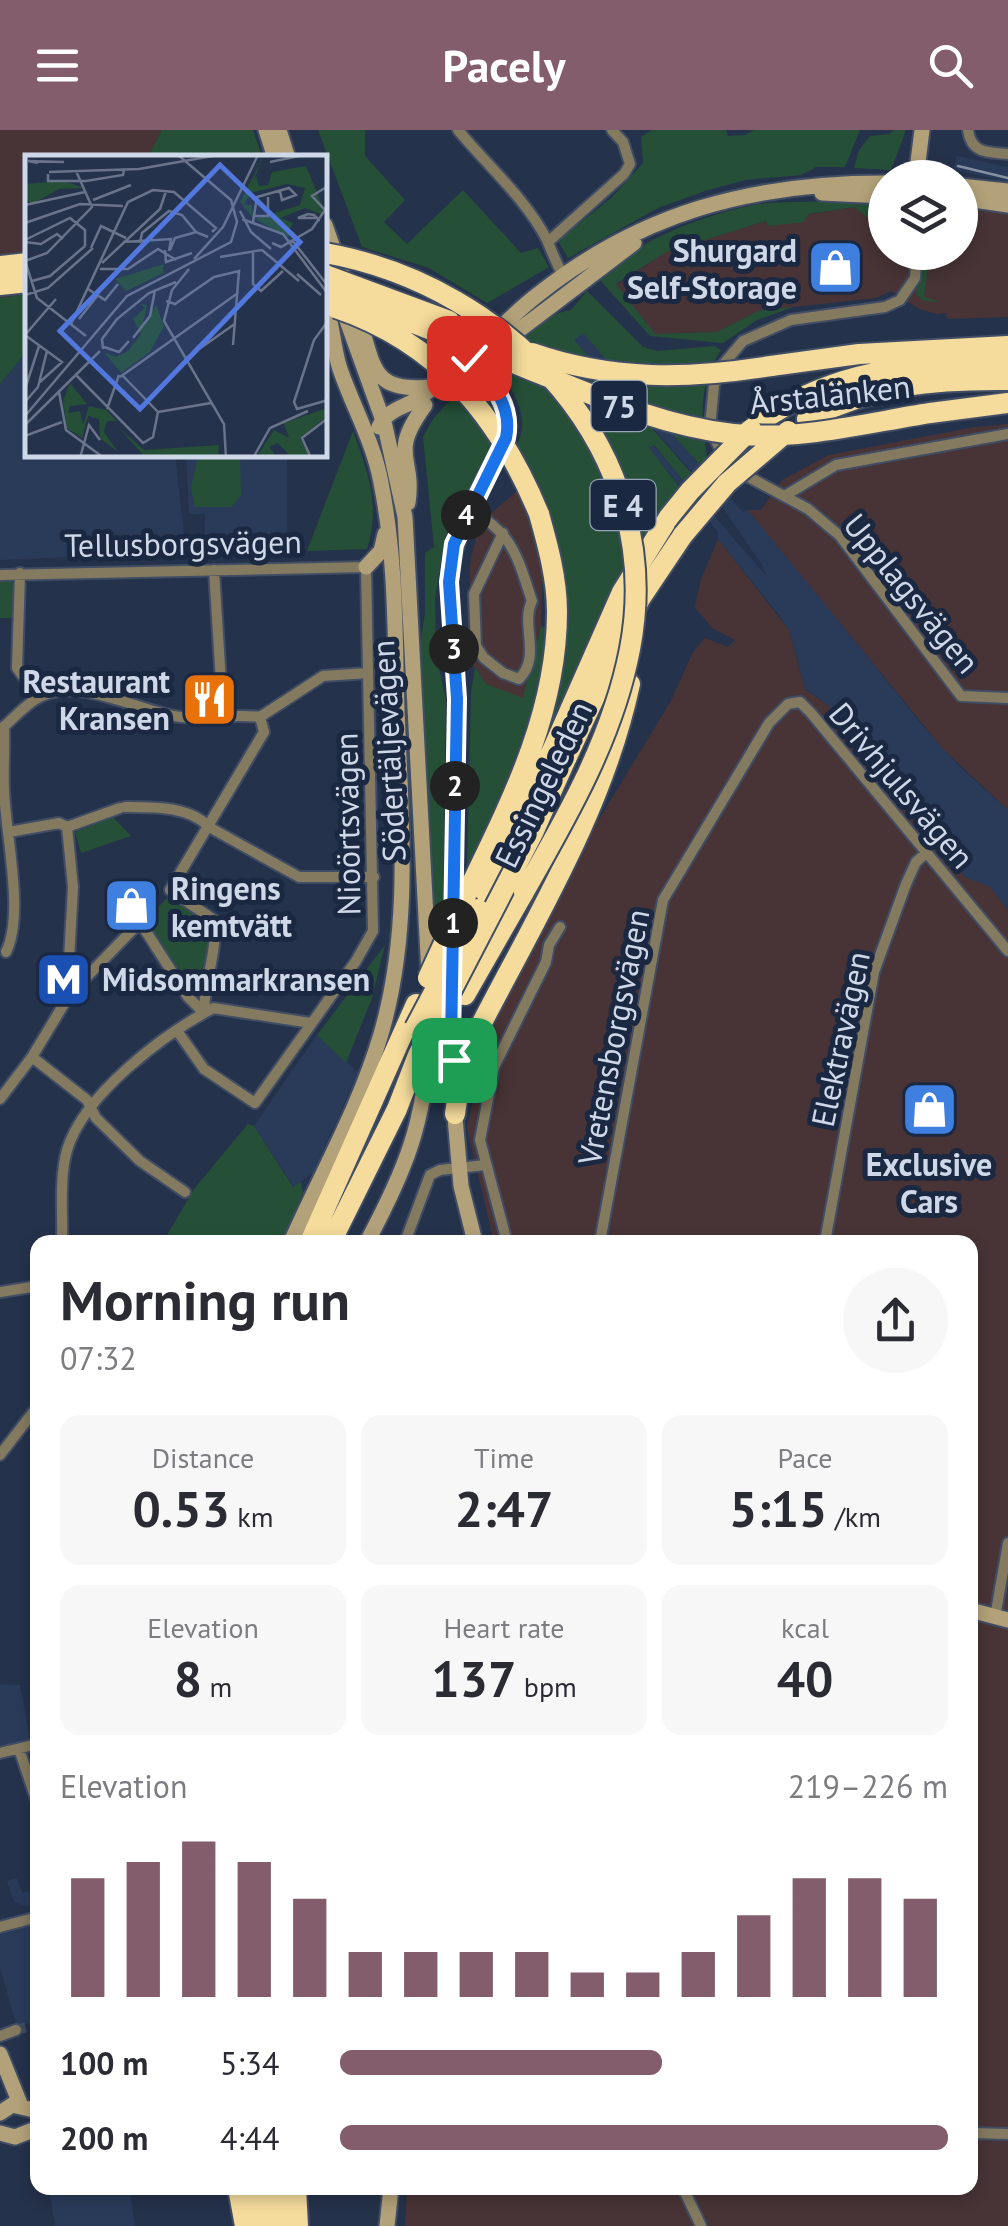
<!DOCTYPE html>
<html lang="en">
<head>
<meta charset="utf-8">
<style>
	body { margin:0; font-family:"PT Sans",sans-serif; background:#f7f7f7; color:#2b2b33; height:100vh; display:flex; flex-direction:column; font-size:38px; white-space:nowrap }
	* { box-sizing:border-box; margin:0 }
	p { font-size:32px; color:#7c7c81 }
	.icon { flex:none; width:55px; height:55px; fill:none; stroke:currentColor; stroke-width:2; stroke-linecap:round; stroke-linejoin:round }
	.map { position:relative; flex:1; overflow:hidden }
	.drawer { position:absolute; left:30px; top:1105px; width:948px; height:960px; display:flex; flex-direction:column; background:#fff; border-radius:20px; box-shadow:0 5px 15px #0003 }
	.drawer>* { flex:none }
	.tools { position:absolute; left:868px; top:30px; display:grid; gap:20px }
	.tools a { display:grid; place-items:center; width:110px; height:110px; border-radius:50%; background:#fff; box-shadow:0 5px 15px #0003; font-size:50px }
	.pin { position:absolute; display:grid; place-items:center; width:85px; height:85px; color:#fff; margin:-42px; border-radius:20px; box-shadow:0 5px 15px #0006 }
	.km { position:absolute; width:50px; height:50px; margin:-25px; border-radius:50%; background:#222; color:#fff; font-size:28px; line-height:50px; text-align:center }
	.round { display:grid; place-items:center; flex:none; width:105px; height:105px; border-radius:52px; background:#f7f7f7 }
	.headline { display:flex; align-items:center; justify-content:space-between; height:170px; padding:0 30px }
	h1 { font-size:55px; font-weight:700; line-height:75px }
	.metrics { display:grid; grid-template-columns:repeat(3,1fr); gap:15px; height:170px; padding:10px 30px }
	.metrics div { display:grid; align-content:center; border-radius:20px; background:#f7f7f7; text-align:center }
	.metrics b { font-size:50px; font-weight:700 }
	.metrics small { font-size:28px; font-weight:400 }
	.metrics p { font-size:28px }
	.chart { height:280px; padding:20px 30px }
	.chart p { display:flex; justify-content:space-between }
	.chart svg { width:100%; height:180px; margin-top:10px; stroke:#845d6d; stroke-width:6 }
	ul { padding:0 30px; list-style:none; font-size:32px }
	li { display:grid; grid-template-columns:160px 120px 1fr; align-items:center; height:75px }
	li i { height:25px; border-radius:12px; background:#845d6d }
	header { display:flex; justify-content:space-between; align-items:center; height:130px; padding:0 30px; background:#845d6d; color:#fff; font-size:45px; font-weight:700 }
	.map>svg:first-child { display:block }
</style>
</head>
<body>
<header><svg class="icon" aria-label="menu" viewBox="0 0 24 24"><path d="M4 6h16M4 12h16M4 18h16"/></svg>Pacely<svg class="icon" aria-label="search" viewBox="0 0 24 24"><circle cx="10" cy="10" r="6"/><path d="M15 15l6 6"/></svg></header>
<div class="map">
<svg width="1008" height="2096" viewBox="0 0 1008 2096">
	<rect width="100%" height="100%" fill="#25324b"/>
	<path fill="#2a3b5a" d="M957 26 1008 37V52L953 39Z
		M583 202 743 382 748 380 777 414 923 596 960 637 1008 680V780L990 757 965 747 842 602 829 576 805 558 789 500 779 485 718 409V402L649 319 653 315 767 447 762 435 719 372 574 210Z
		M27 221 28 325H175L186 422 0 430V254Z
		M186 325H287V420L205 421V384H189Z
		M317 905 358 942 313 1043 294 1057 254 996Z
		M0 1555H20L31 1615 0 1623Z
		M17 1748 22 1763 37 1759V1774L26 1776 14 1772 7 1751Z
		M37 1794V1891L17 1897 0 1838V1805Z
		M49 2058H113L119 2063 130 2062 135 2096H55Z"/>
	<path fill="#483436" d="M0 0H162L148 27 28 28 27 164 0 168Z
		M855 77 885 103V122H960V77L1008 83V187L947 189 946 183 937 184 919 179 891 161 876 168 758 181 717 202 655 204 616 155 666 122 766 91Z
		M1008 294V680L943 619 748 380H761L782 350 829 325 975 297Z
		M518 360 529 383 542 442 541 496 523 569 486 554 473 535 470 469V434L479 394Z
		M718 409 789 500 805 559 829 576 842 602 965 747 990 757 1008 780V2096H405L407 2058H970V1112H494L467 998 482 925 505 871 598 691 671 571 693 522 705 508 728 517 735 510 712 498 695 477 701 449Z"/>
	<path fill="#255037" d="M162 0H253L262 27H148Z
		M318 0H365V26L405 70 384 92 407 114 463 60 521 123 538 118 549 137 487 173 429 138 362 117Z
		M652 0H726L728 6 745 5 754 0H860L845 37H816L801 45 745 50 705 61 658 78 568 128 558 111 612 67 643 33 641 7Z
		M894 0H906L891 40 854 38 859 20 870 6 889 4Z
		M848 69 885 70V103L855 77 808 84 804 92 768 96 766 91 666 122 616 154 655 204 717 202 758 181 793 177 757 190 723 213 650 206 600 150C626 112 723 77 769 73 796 71 821 73 848 69Z
		M923 123H930L924 167 941 172 924 171 916 164Z
		M587 161 643 217 657 221 715 216 721 220C698 254 701 288 707 327L701 336 583 203 574 210 693 345 686 354 654 315 649 318 681 359 623 441 525 654C539 618 554 582 562 544 564 530 563 513 563 498 566 427 552 377 517 315 530 288 516 268 503 244L507 224 525 202 558 183 571 180Z
		M27 164V221L0 254V168Z
		M476 253 496 274 499 290 492 315 445 408 435 469 436 525 446 569 443 792 435 811 424 639 420 515 425 483V423L434 417 423 307 433 289 455 265 468 255Z
		M353 301C368 342 381 376 367 419L307 421Z
		M198 325H240L241 366 231 377H195L191 358Z
		M11 451 16 457 14 488H0V452Z
		M541 496 546 498C539 586 504 659 467 738L471 563 475 537 486 554 523 568Z
		M113 687 131 706 81 723 75 702Z
		M170 765C221 800 213 796 201 855L190 862 144 792Z
		M385 815 372 868 346 933 317 905Z
		M248 994 254 996 293 1057 301 1052 303 1062 282 1112H163L194 1059Z"/>
	<g fill="none" stroke-linecap="round" stroke-linejoin="round">
		<path stroke="#3e4b63" stroke-width="10" stroke-dasharray="10 5" stroke-linecap="butt" d="M16 1900 38 1894"/>
		<defs>
			<path id="street" d="M458 0C487 35 526 69 547 110 552 122 556 133 563 145
				M968 0C971 24 988 22 1008 24
				M548 112 624 44 630 34 623 12 612 0
				M917 122 915 148 900 170 885 177 791 190 743 211 721 237 714 255 710 297 718 315 747 346 808 379 840 406 961 566 1008 568
				M786 365 836 335 1008 304
				M469 379C513 403 517 426 532 471 520 495 542 526 519 549L503 543 484 528 476 516 474 464 503 403
				M214 440 223 585
				M20 443 17 538 38 567
				M0 445 366 437 373 801 356 831 255 973 204 939 178 902
				M4 596C5 617 3 638 4 659 5 702 25 784 6 822
				M0 600C12 590 23 577 36 569 76 545 133 579 174 586 203 591 231 583 260 587
				M125 677C153 677 189 676 209 697L299 747H374
				M67 697 73 757 69 830 72 842 82 851
				M67 697 120 678
				M9 702 59 693 67 697
				M204 883C204 851 218 821 214 790L170 760 264 602 260 587 323 546 368 543
				M32 927 87 970 96 988 140 1031 185 1062
				M0 969 32 927 70 864 140 792 188 867 204 883
				M62 1112C63 1083 59 1049 67 1020 84 964 163 905 213 878L311 893
				M405 1112 430 1045 440 1040 485 1035
				M507 1112 480 1010 494 937 546 832 549 815 560 797
				M600 1112 663 770 769 593 788 574 800 572 811 583 1008 821
				M825 1112 874 842 906 754 916 732 926 723
				M0 1162 38 1156
				M0 1325 38 1276
				M995 1487 1008 1413
				M19 1619 38 1675
				M0 1623 38 1614
				M0 1797 38 1787
				M0 1906 16 1900
				M970 2003 1008 2004
				M683 2058 701 2096"/>
			<path id="secondary" d="M266 0 275 28
				M279 0 288 28
				M916 48 922 0
				M960 56 1008 61
				M822 63 885 66
				M960 68 1008 75
				M325 95 347 158
				M341 174 385 296 405 387 429 845
				M357 184C375 234 368 263 431 257
				M481 229 634 113
				M379 297C388 278 405 278 421 267 433 258 445 248 456 238 484 215 508 188 536 166 641 82 752 53 885 53
				M408 373C415 325 388 326 425 275
				M366 437 381 421 385 404
				M453 788 457 569 449 452C454 398 482 355 506 307 513 274 490 250 469 228
				M452 866 453 953
				M454 976 461 1056 475 1112
				M291 1112C321 1044 360 976 381 904 412 798 401 688 397 580 395 504 396 427 381 353 374 313 353 277 340 239 333 218 333 195 325 173
				M367 1112C406 1039 425 992 429 908
				M970 1480 1008 1490
				M0 1924 21 1976
				M0 1983 12 1975 38 1981
				M0 2003 15 2007 38 1998
				M387 2096 391 2058"/>
			<path id="highway" d="M0 136 28 133
				M0 155 28 152
				M771 236 859 224 1008 216
				M930 283 1008 273
				M807 289C876 255 931 249 1008 250
				M757 294C837 237 913 235 1008 231
				M566 629 640 469 683 405
				M467 763C510 674 557 584 557 482 557 449 548 416 539 384
				M478 779 518 698 622 462 669 387
				M465 865 524 762
				M455 984 460 949 469 918C529 799 602 685 630 554
				M310 1112 416 874
				M331 1112 397 979
				M238 2058 245 2096
				M258 2058 263 2096
				M277 2058 281 2096
				M296 2058 298 2096"/>
		</defs>
		<use href="#street" stroke="#404d64" stroke-width="14"/>
		<use href="#secondary" stroke="#404d64" stroke-width="19"/>
		<use href="#highway" stroke="#404d64" stroke-width="24"/>
		<use href="#street" stroke="#847a60" stroke-width="10"/>
		<use href="#secondary" stroke="#b2a179" stroke-width="15"/>
		<use href="#highway" stroke="#f5dc9c" stroke-width="20"/>
		<path stroke="#8590a3" stroke-width="2.5" d="M958 36 1008 48"/>
		<defs>
			<path id="highway-bridge" d="M325 123C510 156 668 322 630 519 613 607 568 685 524 762
				M325 145 449 191
				M325 160C397 185 467 214 538 243 602 269 664 296 733 304 798 311 866 293 930 283
				M336 178C439 213 499 287 539 384
				M532 223C612 251 689 249 771 236
				M669 387 690 361 751 299
				M683 405 727 353 788 301
				M428 848 467 763
				M415 898 478 779
				M397 979 418 925 533 703 566 629"/>
		</defs>
		<use href="#highway-bridge" stroke="#404d64" stroke-width="24" stroke-linecap="butt"/>
		<use href="#highway-bridge" stroke="#f5dc9c" stroke-width="20"/>
	</g>
	<g fill="none" stroke-linecap="round" stroke-linejoin="round">
		<defs>
			<path id="route" d="M454 930 451 912 457 569 449 452 454 414 506 308C513 274 490 251 469 228"/>
		</defs>
		<use href="#route" stroke="#fff" stroke-width="20"/>
		<use href="#route" stroke="#1a73e8" stroke-width="12"/>
	</g>
	<defs>
		<symbol id="shop-square" viewBox="-11 -11 22 22"><rect x="-9" y="-9" width="18" height="18" rx="4" fill="#3f7fe0" stroke="#1b2841"/><path d="M-5-2.5h2.3a2.7 3.5 0 0 1 5.4 0H5L5.5 6h-11ZM-1.5-2.5h3a1.5 2.3 0 0 0-3 0Z" fill="#fff"/></symbol>
		<symbol id="restaurant-square" viewBox="-11 -11 22 22"><rect x="-9" y="-9" width="18" height="18" rx="4" fill="#e8710a" stroke="#1b2841"/><path d="M-5-6h1v4h1v-4h1v4h1v-4h1v5L-1.5 .5V6h-2V.5L-5-1ZM5-6V6H3V1.5H1.5Q1.5-4 5-6Z" fill="#fff"/></symbol>
		<symbol id="metro-square" viewBox="-11 -11 22 22"><rect x="-9" y="-9" width="18" height="18" rx="4" fill="#1a4fb4" stroke="#1b2841"/><path d="M-5.5 5V-5H-3L0 0L3-5H5.5V5H3V-.5L0 4L-3-.5V5Z" fill="#fff"/></symbol>
	</defs>
	<g fill-rule="evenodd">
		<use href="#shop-square" x="804" y="106" width="63" height="63"/>
		<use href="#restaurant-square" x="178" y="538" width="63" height="63"/>
		<use href="#shop-square" x="100" y="744" width="63" height="63"/>
		<use href="#metro-square" x="32" y="818" width="63" height="63"/>
		<use href="#shop-square" x="898" y="948" width="63" height="63"/>
	</g>
	<g text-anchor="middle" dominant-baseline="central" stroke-width="10" stroke-linejoin="round" paint-order="stroke">
		<g fill="#1b2841" stroke="#99a3b6" stroke-width="2.5">
			<rect x="591.5" y="251" width="55" height="50" rx="8"/>
			<rect x="590.5" y="350" width="65" height="50" rx="8"/>
		</g>
		<g font-size="30" font-weight="bold" fill="#cfd8e8">
			<text x="619" y="276">75</text>
			<text x="623" y="375">E 4</text>
		</g>
		<g font-size="32" font-weight="bold" fill="#cfd8e8" stroke="#1b2841" text-anchor="end">
			<text x="797" y="120">Shurgard<tspan x="797" dy="37">Self-Storage</tspan></text>
			<text x="170" y="551">Restaurant<tspan x="170" dy="37">Kransen</tspan></text>
			<text x="171" y="758" text-anchor="start">Ringens<tspan x="171" dy="37">kemtvätt</tspan></text>
			<text x="102" y="849" text-anchor="start">Midsommarkransen</text>
			<text x="929" y="1034" text-anchor="middle">Exclusive<tspan x="929" dy="37">Cars</tspan></text>
		</g>
		<g font-size="32" fill="#cfd8e8" stroke="#1b2841">
			<text transform="translate(830 264) rotate(-6)">Årstalänken</text>
			<text transform="translate(183 413) rotate(-1)">Tellusborgsvägen</text>
			<text transform="translate(912 463) rotate(51)">Upplagsvägen</text>
			<text transform="translate(388 621) rotate(-93)">Södertäljevägen</text>
			<text transform="translate(543 654) rotate(-64)">Essingeleden</text>
			<text transform="translate(902 655) rotate(50)">Drivhjulsvägen</text>
			<text transform="translate(347 694) rotate(-91)">Nioörtsvägen</text>
			<text transform="translate(613 907) rotate(-79)">Vretensborgsvägen</text>
			<text transform="translate(840 909) rotate(-78)">Elektravägen</text>
		</g>
	</g>
	<g transform="translate(25 25)">
		<rect width="302" height="302" fill="#25324b"/>
		<path d="M239 0 227 29 231 21 234 31 243 30 247 17 281 11 298 52 297 60 280 53 255 63 268 68 263 77H271L263 82 230 64 275 50 280 33 262 29 225 38 219 50H227L228 63 215 47ZM38 26 60 33 34 34 7 49 0 43V29ZM139 109 138 118 101 136 90 124ZM115 149 122 150 117 173 131 150 139 171 125 197 96 218 79 197 91 202 103 196 116 179 108 164 120 153ZM45 228 62 249 45 251 43 258 55 256 58 270 64 251 81 255 92 266H82L79 277 93 297 75 283 74 264 63 261 57 283 42 273 38 246ZM302 253V261L275 283 285 302H266L253 288 244 292 252 302 231 303 249 275 264 283 259 268ZM93 272 119 295 194 290 193 302H120Z" fill="#255037"/>
		<path fill="none" stroke="#69748a" stroke-width="2.5" d="M245 7 279 0M13 8 3 6 39 7M24 17 114 14 193 0M23 19V26H61L98 20 99 14M68 45 106 30M0 50 60 37M300 55 287 41 303 31M215 56 226 77 246 94M230 61H243V42M292 63H273L283 59 289 60 294 65H295M217 64 258 79 303 139M228 67 232 42 264 33 271 40 257 45 255 36M0 68 55 49 98 51M0 85 45 63 60 75V91M268 86 303 131M0 87 16 89 32 79 38 84M98 87 146 84 144 96M115 88 117 78 144 56 157 60 171 77M247 88 256 92 287 74 300 55M66 93 76 71 101 83M140 95 141 107 167 98M145 95 150 83 171 77 183 82M228 96V129L236 136 258 116M195 102 237 95 274 126M169 104 198 72 233 0M0 106 22 98 67 52 51 16M0 106 12 143 61 181M77 108 135 54 141 36M75 114H103L133 94 151 105M164 114 147 135 139 166 199 269 201 303M272 119 296 140M7 126 25 121 60 91M63 134 80 145 93 129M0 140 23 133 68 93M141 146 150 149 189 122 214 116 208 190M54 164 73 140M303 166 289 185 269 247 272 254 303 245M46 169 103 47 128 35 149 37 191 73 187 77M0 180 37 207 15 227M0 180 31 144M108 183 125 161 130 135M79 192 94 197 104 186M78 194 77 184 92 164 124 138 151 127M160 204 211 168M51 220 118 288 128 282 133 257M97 220 133 257M95 222 213 138M0 234 14 191M34 237 41 275 79 303M0 247 13 232 22 196M82 254 94 220M133 257 186 248M0 261 102 141 206 87 212 67 206 45 153 0M0 270 75 196M0 281 37 267M55 303 64 270 75 285M228 303 245 273 283 256M286 303 277 283 303 263"/>
		<path fill="#5277dd" fill-opacity="0.15" stroke="#5277dd" stroke-width="5" d="M195 10 275 87 115 254 35 176Z"/>
		<rect width="302" height="302" fill="none" stroke="#cfd8e8" stroke-width="5"/>
	</g>
</svg>
<div class="tools">
<a><svg class="icon" aria-label="layers" viewBox="0 0 24 24"><path d="M12 4l9 5-9 5-9-5zM3 14l9 5 9-5"/></svg></a>
</div>
<div class="pin" style="left:454px;top:930px;background:#1e9e55"><svg class="icon" aria-label="arrive" viewBox="0 0 24 24"><path d="M6 21V4h12l-3 4 3 4H6"/></svg></div>
<div class="pin" style="left:469px;top:228px;background:#d93025"><svg class="icon" aria-label="check" viewBox="0 0 24 24"><path d="M5 12l5 5 9-10"/></svg></div>
<b class="km" style="left:453px;top:793px">1</b>
<b class="km" style="left:455px;top:656px">2</b>
<b class="km" style="left:454px;top:519px">3</b>
<b class="km" style="left:466px;top:385px">4</b>
<section class="drawer">
<div class="headline"><div><h1>Morning run</h1><p>07:32</p></div><a class="round"><svg class="icon" aria-label="share" viewBox="0 0 24 24"><path d="M12 15V3M7 8l5-5 5 5M5 13v7h14v-7"/></svg></a></div>
<div class="metrics">
<div><p>Distance</p><b>0.53<small> km</small></b></div>
<div><p>Time</p><b>2:47</b></div>
<div><p>Pace</p><b>5:15<small> /km</small></b></div>
</div>
<div class="metrics">
<div><p>Elevation</p><b>8<small> m</small></b></div>
<div><p>Heart rate</p><b>137<small> bpm</small></b></div>
<div><p>kcal</p><b>40</b></div>
</div>
<div class="chart"><p><span>Elevation</span>219–226 m</p>
<svg viewBox="0 0 160 44" preserveAspectRatio="none"><path d="M5 44V15M15 44V11M25 44V6M35 44V11M45 44V20M55 44V33M65 44V33M75 44V33M85 44V33M95 44V38M105 44V38M115 44V33M125 44V24M135 44V15M145 44V15M155 44V20"/></svg>
</div>
<ul>
<li><b>100 m</b>5:34<i style="width:53%"></i></li>
<li><b>200 m</b>4:44<i style="width:100%"></i></li>
</ul>
</section>
</div>
</body>
</html>
